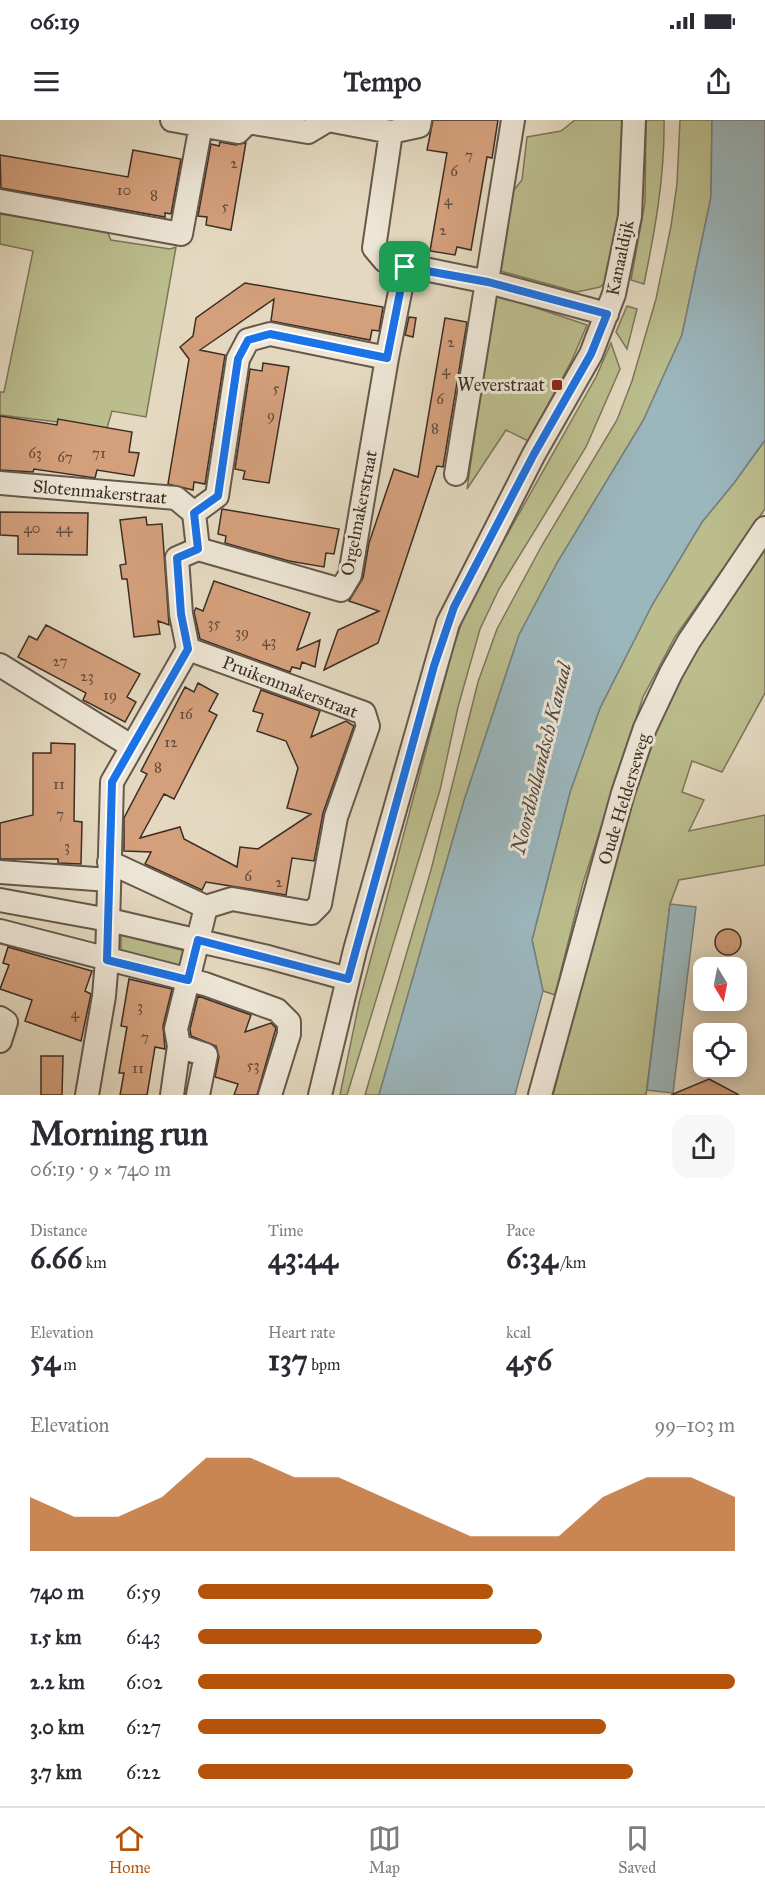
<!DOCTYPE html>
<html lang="en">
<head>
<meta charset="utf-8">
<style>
	body { margin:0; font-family:"IM FELL Great Primer",serif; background:#f7f7f7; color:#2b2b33; height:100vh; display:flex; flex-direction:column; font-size:22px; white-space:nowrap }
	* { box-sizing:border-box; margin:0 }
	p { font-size:20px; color:#7c7c81 }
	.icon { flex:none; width:33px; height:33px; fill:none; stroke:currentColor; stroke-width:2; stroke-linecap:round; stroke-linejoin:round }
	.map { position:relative; height:975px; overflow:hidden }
	.panel { display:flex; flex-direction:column; background:#fff; flex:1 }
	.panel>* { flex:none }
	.needle { width:39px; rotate:170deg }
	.tools { position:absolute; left:693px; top:837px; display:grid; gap:12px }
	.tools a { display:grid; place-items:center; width:54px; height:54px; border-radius:12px; background:#fff; box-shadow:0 3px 15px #0003; font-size:30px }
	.pin { position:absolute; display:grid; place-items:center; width:51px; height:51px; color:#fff; margin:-26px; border-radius:12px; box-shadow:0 3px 9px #0006 }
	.round { display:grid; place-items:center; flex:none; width:63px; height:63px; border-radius:18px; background:#f7f7f7 }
	.overview { display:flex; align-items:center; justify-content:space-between; height:102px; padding:0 30px }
	h1 { font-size:33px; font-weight:800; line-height:45px }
	.stats { display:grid; grid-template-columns:repeat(3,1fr); gap:9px; height:102px; padding:6px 30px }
	.stats div { display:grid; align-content:center }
	.stats b { font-size:30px; font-weight:800 }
	.stats small { font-size:16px; font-weight:400 }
	.stats p { font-size:16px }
	.chart { height:168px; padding:12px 30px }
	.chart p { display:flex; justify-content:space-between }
	.chart svg { width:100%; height:108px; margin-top:6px; fill:#b45309; opacity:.7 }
	ul { padding:0 30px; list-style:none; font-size:20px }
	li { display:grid; grid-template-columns:96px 72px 1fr; align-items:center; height:45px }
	li i { height:15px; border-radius:8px; background:#b45309 }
	.status { display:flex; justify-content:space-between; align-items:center; height:42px; padding:0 30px; background:#fff; direction:ltr }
	.status svg { height:16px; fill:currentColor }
	header { display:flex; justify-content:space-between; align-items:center; height:78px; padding:0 30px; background:#fff; font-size:27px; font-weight:800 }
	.menu { display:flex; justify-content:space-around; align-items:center; height:84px; border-top:2px solid #e1e1e2; background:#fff; font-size:16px; color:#7c7c81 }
	.menu a { display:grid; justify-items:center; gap:3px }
	.menu .active { color:#b45309 }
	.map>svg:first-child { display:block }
</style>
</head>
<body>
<div class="status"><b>06:19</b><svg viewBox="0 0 49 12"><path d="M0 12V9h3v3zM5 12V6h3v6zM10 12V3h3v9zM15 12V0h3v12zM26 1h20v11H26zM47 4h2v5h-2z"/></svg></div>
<header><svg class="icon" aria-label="menu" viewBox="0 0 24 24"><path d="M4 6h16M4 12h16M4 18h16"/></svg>Tempo<svg class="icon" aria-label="share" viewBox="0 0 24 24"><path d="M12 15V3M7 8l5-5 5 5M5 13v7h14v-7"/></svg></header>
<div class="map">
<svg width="765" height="975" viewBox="0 0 765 975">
	<rect width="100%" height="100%" fill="#e4d9c0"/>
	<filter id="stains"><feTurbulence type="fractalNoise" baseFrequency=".00333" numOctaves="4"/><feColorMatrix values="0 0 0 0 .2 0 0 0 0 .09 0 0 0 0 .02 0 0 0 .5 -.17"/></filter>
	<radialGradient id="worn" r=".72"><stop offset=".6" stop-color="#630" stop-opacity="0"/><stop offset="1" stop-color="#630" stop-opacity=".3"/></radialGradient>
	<path fill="#bbbd8d" stroke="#7c765a" stroke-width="1.5" d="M575 0H625V86L608 160 600 167 577 172 493 149 505 81 522 60 527 17 561 11Z
		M646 0H664C665 55 655 110 644 164L631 160 645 82Z
		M680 0H712L711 77 682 215 643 301 557 443 519 515 464 681 379 975H365L431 750 478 562 497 509 541 427 617 300 632 261 656 179 671 106 677 64Z
		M0 94 107 111 111 120 170 129 176 127 146 297 112 291 107 308 0 295V272H4L33 131 0 124Z
		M495 174 587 205 572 240 528 321 506 310 467 369Z
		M627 186 637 189 627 229 616 212Z
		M611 223 620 249 586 327 499 469 480 509 458 587 440 670 347 975H340L359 883 452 532 467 486 596 257Z
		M765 320V389L675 517 643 577 583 763 555 875 543 871 532 820 570 672 600 588 652 485 702 402 734 363Z
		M765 429V573L722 652 692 641 682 672 704 680 689 711 765 695V745L679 760 670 784 646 975H553C586 850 611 720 661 600 687 538 727 484 765 429Z
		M121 815 189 832 183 848 121 833Z"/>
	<path fill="#9bb7be" stroke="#758081" stroke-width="1.5" d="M712 0H765V320L734 363 702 402 652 485 600 588 570 672 532 820 543 871 515 975H379L464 681 519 515 557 443 643 301 682 215 711 77Z
		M670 784 696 787 673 973 647 970Z"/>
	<path fill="#d4a07c" stroke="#3c2e26" stroke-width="1.5" d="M433 0H498L492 38 487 37 471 130 457 127 455 135 430 131 447 33 427 30Z
		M220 22 236 25 246 22 231 110 206 105 207 97 198 96 211 24 219 26Z
		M133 30 181 39 171 94 165 93V97L1 68 0 35 128 57Z
		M245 163 383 187 379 211 372 210 370 220 271 201 274 179 200 230 225 235 205 364 194 362 193 370 168 364 189 239 180 227 193 216 196 198Z
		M409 197 416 198 413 217 405 215Z
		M445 198 467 202 443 347 437 346 378 523 324 550 338 510 379 491 349 481 363 458 369 423 394 349 418 357Z
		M263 243 289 247 269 363 243 359 245 351 235 349 250 249 262 251Z
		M0 296 57 305 58 299 132 312 129 332 139 333 134 356 97 350 95 358 34 349 33 352 0 350Z
		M222 389 339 409 334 434 326 433 324 447 289 441 225 423 226 416 218 414Z
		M0 392 88 393 87 435 18 434V416L0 415Z
		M146 397 147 405 162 404 169 505 158 501 160 514 134 517 127 459H122L120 445 126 444 120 400Z
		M214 461 310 493 297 530 320 520 315 547 302 542 300 549 292 547 290 552 200 519 194 492 196 488 203 491Z
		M46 505 140 554 127 577 136 582 125 602 83 580 86 573 18 537 29 516 37 520Z
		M198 563 218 574 209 591 217 595 174 679 164 674 140 718 180 707 184 719 237 747 240 727 258 729 311 694 287 688 298 648 286 621 257 611 263 594 253 591 261 570 320 591 311 617 346 601 354 606 323 693 314 741 292 738 286 775 206 762 202 770 145 744 151 732 124 731V698L147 654 141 651 185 567 194 572Z
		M51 623 75 624 74 701 82 702 81 744 58 743V739H0V703L33 695V633H51Z
		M715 822a13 13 0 1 1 26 0a13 13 0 1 1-26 0Z
		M8 827 92 851 85 871 91 874 81 921 25 901 32 880 0 869 9 845 3 843Z
		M129 859 172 869 163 906 165 929 155 927 147 975H120L124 953H119L127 907 121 906Z
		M198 876 251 895 245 912 271 903 276 908 257 975H234L238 964 215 957 219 937 216 926 191 916 190 909Z
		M41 936H63L62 975H41Z
		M709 959 739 975H671Z"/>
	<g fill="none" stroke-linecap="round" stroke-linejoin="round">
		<defs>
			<path id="minor" d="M172 0 238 12 248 2 308 12 328 0
				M328 0 391 12 374 128 385 141 488 162 607 194
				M391 12 419 6 420 0
				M0 81 181 114 201 5
				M387 238 350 455 341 470 198 429 194 393 217 376 238 239 248 220 270 214 387 238 405 147
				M456 354 513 0
				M0 363 176 378 194 393
				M188 529 181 494 177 438 198 429
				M0 545 131 626
				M0 752 109 760
				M0 780 109 800 268 837 348 859
				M0 811 205 864 277 890 289 902V914L270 975
				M0 898 6 902 0 921
				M179 926 206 935 198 975
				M87 975 104 876 107 840 112 662 188 529 364 593 368 606 336 697 320 784 311 793 232 779 206 787 109 742
				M172 975 179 926 176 909 206 787
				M320 975 355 830 448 503 534 334 591 234 614 174 630 96 634 0
				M540 975 623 673 645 608 671 553 689 521 765 408"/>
		</defs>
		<use href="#minor" stroke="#66594c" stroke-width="26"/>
		<use href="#minor" stroke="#ede6d6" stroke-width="22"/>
	</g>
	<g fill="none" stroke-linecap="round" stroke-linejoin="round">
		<defs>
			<path id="route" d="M405 147 488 162 607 194 591 234 534 334 454 487 434 546 348 859 198 820 188 860 107 840 112 662 188 529 181 494 177 438 198 429 194 393 218 376 238 239 248 220 270 214 387 238Z"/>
		</defs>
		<use href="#route" stroke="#fff" stroke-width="12"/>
		<use href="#route" stroke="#1a73e8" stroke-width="8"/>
	</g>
	<rect fill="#8f2418" stroke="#ede6d6" stroke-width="2" x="551" y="259" width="12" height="12" rx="3"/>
	<g text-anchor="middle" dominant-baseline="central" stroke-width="6" stroke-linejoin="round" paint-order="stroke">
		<g font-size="15" fill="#624a3c">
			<text x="469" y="35">7</text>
			<text x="234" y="43">2</text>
			<text x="454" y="51">6</text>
			<text x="124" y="70">10</text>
			<text x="154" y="75">8</text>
			<text x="448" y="80">4</text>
			<text x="225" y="86">5</text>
			<text x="443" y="110">2</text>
			<text x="451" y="222">2</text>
			<text x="446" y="250">4</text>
			<text x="276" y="268">5</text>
			<text x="440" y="279">6</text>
			<text x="271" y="295">9</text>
			<text x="435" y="308">8</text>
			<text x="35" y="333">63</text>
			<text x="99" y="333">71</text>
			<text x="65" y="337">67</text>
			<text x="32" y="408">40</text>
			<text x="64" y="408">44</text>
			<text x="214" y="503">35</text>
			<text x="242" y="512">39</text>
			<text x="269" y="521">43</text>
			<text x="60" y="541">27</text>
			<text x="87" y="556">23</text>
			<text x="110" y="575">19</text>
			<text x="186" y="594">16</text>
			<text x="171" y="622">12</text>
			<text x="158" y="647">8</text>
			<text x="59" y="664">11</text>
			<text x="60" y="694">7</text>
			<text x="67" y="726">3</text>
			<text x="248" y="756">6</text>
			<text x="279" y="762">2</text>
			<text x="140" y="886">3</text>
			<text x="75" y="893">4</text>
			<text x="145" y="917">7</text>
			<text x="253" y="945">53</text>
			<text x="138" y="948">11</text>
		</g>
		<g font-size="18" fill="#3c2e26" stroke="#ede6d6">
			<text transform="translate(620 138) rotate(-78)">Kanaaldijk</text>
			<text transform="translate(100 372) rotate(5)">Slotenmakerstraat</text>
			<text transform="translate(359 393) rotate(-79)">Orgelmakerstraat</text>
			<text transform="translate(290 567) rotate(21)">Pruikenmakerstraat</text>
			<text transform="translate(624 679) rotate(-73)">Oude Helderseweg</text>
		</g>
		<g font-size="18" fill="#3c2e26" stroke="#ede6d6" text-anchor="end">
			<text x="545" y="265">Weverstraat</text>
		</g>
		<g font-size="20" font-style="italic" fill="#4f4944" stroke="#ede6d6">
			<text transform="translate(541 638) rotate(-76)">Noordhollandsch Kanaal</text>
		</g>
	</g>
	<rect width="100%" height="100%" filter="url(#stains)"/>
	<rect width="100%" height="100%" fill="url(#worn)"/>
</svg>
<div class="tools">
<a><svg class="needle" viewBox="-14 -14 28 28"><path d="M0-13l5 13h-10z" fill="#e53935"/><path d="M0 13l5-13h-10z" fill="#7c7c81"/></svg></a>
<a><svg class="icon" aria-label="locate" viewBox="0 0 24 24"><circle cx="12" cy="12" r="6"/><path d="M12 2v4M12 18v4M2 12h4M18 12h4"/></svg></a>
</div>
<div class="pin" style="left:405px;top:147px;background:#1e9e55"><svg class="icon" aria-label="arrive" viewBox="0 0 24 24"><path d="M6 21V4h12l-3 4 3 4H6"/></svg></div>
</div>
<section class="panel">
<div class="overview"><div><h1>Morning run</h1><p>06:19 · 9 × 740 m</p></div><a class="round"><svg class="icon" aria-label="share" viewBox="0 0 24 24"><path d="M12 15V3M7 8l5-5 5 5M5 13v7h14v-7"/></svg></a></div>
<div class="stats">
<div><p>Distance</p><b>6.66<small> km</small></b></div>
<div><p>Time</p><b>43:44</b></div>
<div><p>Pace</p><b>6:34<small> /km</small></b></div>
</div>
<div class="stats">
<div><p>Elevation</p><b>54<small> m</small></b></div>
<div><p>Heart rate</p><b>137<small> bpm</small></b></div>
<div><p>kcal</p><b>456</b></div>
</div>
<div class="chart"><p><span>Elevation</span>99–103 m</p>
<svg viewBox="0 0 160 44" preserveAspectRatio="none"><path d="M0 44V22L10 30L20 30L30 22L40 6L50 6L60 14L70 14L80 22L90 30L100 38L110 38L120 38L130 22L140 14L150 14L160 22V44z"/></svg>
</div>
<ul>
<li><b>740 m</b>6:59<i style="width:55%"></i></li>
<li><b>1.5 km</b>6:43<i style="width:64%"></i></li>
<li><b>2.2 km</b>6:02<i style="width:100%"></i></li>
<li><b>3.0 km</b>6:27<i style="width:76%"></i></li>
<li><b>3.7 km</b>6:22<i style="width:81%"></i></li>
</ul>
</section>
<nav class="menu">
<a class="active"><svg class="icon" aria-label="home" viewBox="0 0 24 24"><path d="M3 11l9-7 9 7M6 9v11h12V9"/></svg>Home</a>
<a><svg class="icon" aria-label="map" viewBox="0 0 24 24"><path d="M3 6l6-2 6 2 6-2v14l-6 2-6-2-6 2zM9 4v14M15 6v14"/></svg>Map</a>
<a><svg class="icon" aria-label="saved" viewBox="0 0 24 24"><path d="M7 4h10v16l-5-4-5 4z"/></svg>Saved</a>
</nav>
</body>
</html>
